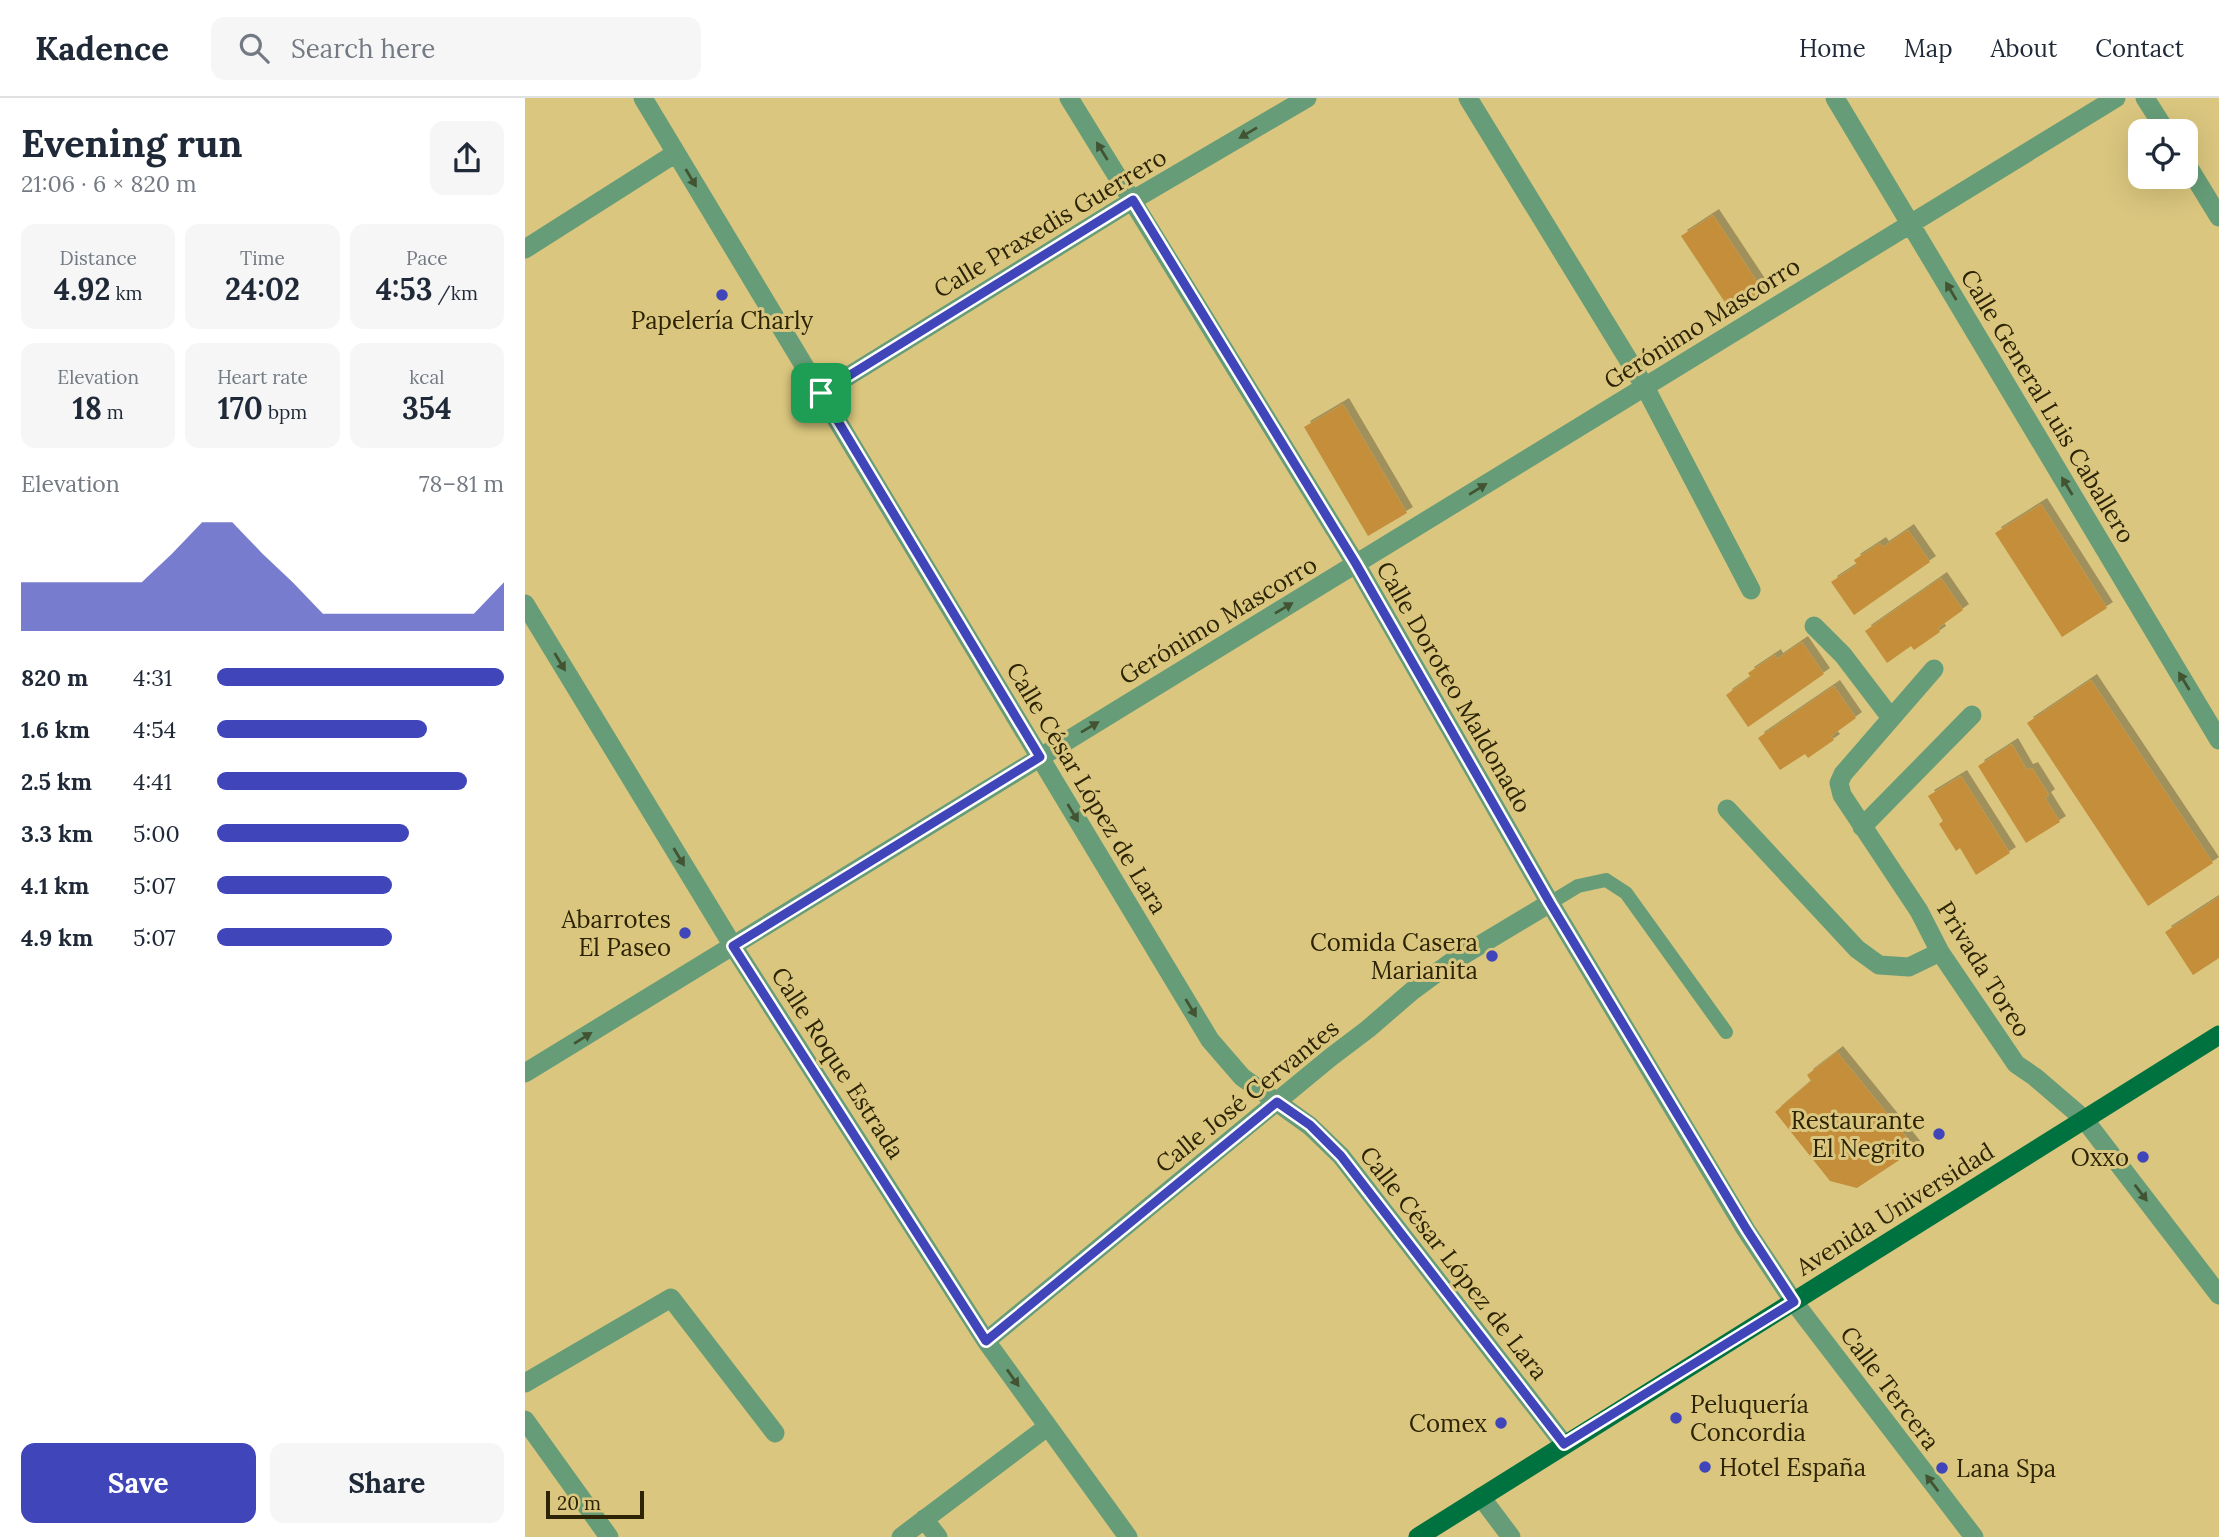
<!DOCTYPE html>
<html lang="en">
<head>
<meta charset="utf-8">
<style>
	body { margin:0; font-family:Lora,serif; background:#f6f6f7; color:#1f2937; height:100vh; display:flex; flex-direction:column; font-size:26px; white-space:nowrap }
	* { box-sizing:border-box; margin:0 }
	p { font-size:23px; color:#747a83 }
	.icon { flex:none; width:38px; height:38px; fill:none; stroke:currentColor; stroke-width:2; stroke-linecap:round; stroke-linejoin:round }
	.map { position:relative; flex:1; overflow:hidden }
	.side { display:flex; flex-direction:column; background:#fff; width:525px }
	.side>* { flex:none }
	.buttons { position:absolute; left:1603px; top:21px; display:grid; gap:14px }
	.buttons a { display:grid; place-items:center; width:70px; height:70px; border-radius:14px; background:#fff; box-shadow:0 7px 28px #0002; font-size:35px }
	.scale { position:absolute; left:21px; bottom:18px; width:98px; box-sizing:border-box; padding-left:7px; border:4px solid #2c2405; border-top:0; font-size:19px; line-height:24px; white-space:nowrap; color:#2c2405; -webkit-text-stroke:5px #dac67e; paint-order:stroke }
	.pin { position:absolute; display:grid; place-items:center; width:60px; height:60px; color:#fff; margin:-30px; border-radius:14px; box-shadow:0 4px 10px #0006 }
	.round { display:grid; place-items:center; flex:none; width:74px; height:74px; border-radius:14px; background:#f6f6f7 }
	.overview { display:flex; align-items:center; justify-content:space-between; height:119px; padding:0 21px }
	h1 { font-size:38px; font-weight:800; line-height:52px }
	.figures { display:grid; grid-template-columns:repeat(3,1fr); gap:10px; height:119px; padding:7px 21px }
	.figures div { display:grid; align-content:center; border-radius:14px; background:#f6f6f7; text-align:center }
	.figures b { font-size:30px; font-weight:800 }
	.figures small { font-size:19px; font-weight:400 }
	.figures p { font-size:19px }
	.chart { height:196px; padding:14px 21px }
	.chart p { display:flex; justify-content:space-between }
	.chart svg { width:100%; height:126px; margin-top:7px; fill:#4046ba; opacity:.7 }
	.cta { display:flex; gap:14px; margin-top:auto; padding:14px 21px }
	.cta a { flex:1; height:80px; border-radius:14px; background:#4046ba; color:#fff; font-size:28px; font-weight:800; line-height:80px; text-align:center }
	.cta a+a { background:#f6f6f7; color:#1f2937 }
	ul { padding:0 21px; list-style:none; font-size:23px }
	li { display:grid; grid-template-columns:112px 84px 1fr; align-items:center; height:52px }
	li i { height:18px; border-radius:9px; background:#4046ba }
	header { display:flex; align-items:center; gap:42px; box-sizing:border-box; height:98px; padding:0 35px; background:#fff; border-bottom:2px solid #e0e1e3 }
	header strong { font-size:33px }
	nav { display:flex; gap:38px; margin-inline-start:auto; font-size:24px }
	.search { width:490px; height:63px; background:#f6f6f7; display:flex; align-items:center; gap:18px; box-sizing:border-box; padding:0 24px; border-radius:14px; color:#747a83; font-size:26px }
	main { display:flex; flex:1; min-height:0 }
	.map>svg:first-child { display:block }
</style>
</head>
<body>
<header>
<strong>Kadence</strong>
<div class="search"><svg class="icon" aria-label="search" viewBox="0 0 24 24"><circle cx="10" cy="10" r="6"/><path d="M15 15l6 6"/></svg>Search here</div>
<nav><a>Home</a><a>Map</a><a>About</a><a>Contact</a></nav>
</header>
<main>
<section class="side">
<div class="overview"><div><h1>Evening run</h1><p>21:06 · 6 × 820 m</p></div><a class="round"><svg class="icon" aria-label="share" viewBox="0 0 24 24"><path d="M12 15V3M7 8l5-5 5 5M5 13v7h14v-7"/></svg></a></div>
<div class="figures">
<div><p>Distance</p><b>4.92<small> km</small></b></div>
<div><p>Time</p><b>24:02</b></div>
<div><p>Pace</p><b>4:53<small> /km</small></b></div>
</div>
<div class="figures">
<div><p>Elevation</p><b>18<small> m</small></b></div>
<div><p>Heart rate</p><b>170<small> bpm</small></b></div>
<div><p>kcal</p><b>354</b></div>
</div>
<div class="chart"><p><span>Elevation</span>78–81 m</p>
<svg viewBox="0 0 160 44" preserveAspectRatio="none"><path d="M0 44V27L10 27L20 27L30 27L40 27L50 17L60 6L70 6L80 17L90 27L100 38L110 38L120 38L130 38L140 38L150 38L160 27V44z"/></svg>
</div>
<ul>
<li><b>820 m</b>4:31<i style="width:100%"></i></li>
<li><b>1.6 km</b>4:54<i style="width:73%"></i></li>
<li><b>2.5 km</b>4:41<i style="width:87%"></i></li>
<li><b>3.3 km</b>5:00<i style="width:67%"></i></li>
<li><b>4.1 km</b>5:07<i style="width:61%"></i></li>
<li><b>4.9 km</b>5:07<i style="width:61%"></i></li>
</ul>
<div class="cta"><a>Save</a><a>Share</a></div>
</section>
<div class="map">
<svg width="1694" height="1439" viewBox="0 0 1694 1439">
	<defs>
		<filter id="shadow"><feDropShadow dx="6" dy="-6" stdDeviation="0" flood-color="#0004"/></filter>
	</defs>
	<rect width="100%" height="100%" fill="#dac67e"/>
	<path fill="#c48e3b" filter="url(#shadow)" d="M1188 117 1239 194 1207 215 1156 138Z
		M818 306 882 415 843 438 779 329Z
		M1516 406 1582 510 1537 539 1470 435Z
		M1383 432 1405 464 1329 517 1306 484 1332 467 1329 462 1355 445 1358 449Z
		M1416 480 1438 512 1413 530 1415 534 1389 552 1386 548 1362 565 1340 533Z
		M1277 544 1299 576 1223 629 1201 597 1226 579 1223 575 1250 557 1252 561Z
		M1566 582 1688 765 1623 808 1502 625Z
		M1309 588 1331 620 1306 638 1309 642 1283 660 1280 656 1255 672 1233 640Z
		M1487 646 1502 672 1507 670 1524 697 1520 700 1535 724 1501 745 1453 668Z
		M1436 678 1485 755 1451 777 1435 750 1431 753 1414 726 1418 723 1403 698Z
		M1694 799V860L1668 877 1640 834Z
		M1312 954 1391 1051 1332 1090 1305 1083 1250 1014 1286 983 1282 977Z"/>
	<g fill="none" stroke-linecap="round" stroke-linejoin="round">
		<path stroke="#669d78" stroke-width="14" d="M1025 805 1053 788 1081 782 1101 795 1201 934"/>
		<path stroke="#669d78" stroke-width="19" d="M118 0 685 942 717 979 785 1028 816 1058 1039 1346
			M544 0 831 466 1025 805 1221 1132 1269 1204 1449 1439
			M943 0 1120 289 1226 492
			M1310 0 1694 642
			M1620 0 1641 33
			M1661 65 1694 119
			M0 151 151 55
			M296 295 608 102 782 0
			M0 506 208 848 461 1243 603 1439
			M1289 528 1318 557 1366 620
			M1409 571 1318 676 1314 685 1317 697 1394 813 1415 854 1491 966 1510 979 1559 1021 1694 1197
			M1202 711 1332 851 1354 867 1384 869 1415 854
			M1337 729 1447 617
			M0 975 1591 0
			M461 1243 806 959 843 931 887 893 925 865 1025 805
			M0 1285 146 1200 250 1335
			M0 1322 84 1439
			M956 1399 986 1439
			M399 1421 413 1439
			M376 1439 522 1329"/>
		<path stroke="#00723f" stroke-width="19" d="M893 1439 1694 937"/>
	</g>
	<defs><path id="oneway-solid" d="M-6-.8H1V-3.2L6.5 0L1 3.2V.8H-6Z" transform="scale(1.75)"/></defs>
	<g fill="#435433">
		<use href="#oneway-solid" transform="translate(723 35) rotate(149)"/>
		<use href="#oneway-solid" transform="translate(577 53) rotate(-122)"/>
		<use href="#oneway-solid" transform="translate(166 80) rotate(59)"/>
		<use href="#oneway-solid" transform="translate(1426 193) rotate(-121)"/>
		<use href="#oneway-solid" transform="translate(1542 388) rotate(-121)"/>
		<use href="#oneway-solid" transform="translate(953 391) rotate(-32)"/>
		<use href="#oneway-solid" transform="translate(759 510) rotate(-31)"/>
		<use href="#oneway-solid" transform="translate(35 564) rotate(59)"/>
		<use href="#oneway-solid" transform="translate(1659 583) rotate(-121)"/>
		<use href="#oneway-solid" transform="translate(565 629) rotate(-31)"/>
		<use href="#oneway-solid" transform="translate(548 715) rotate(59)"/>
		<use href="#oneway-solid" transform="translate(154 759) rotate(59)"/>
		<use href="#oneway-solid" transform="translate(666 910) rotate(59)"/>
		<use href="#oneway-solid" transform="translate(58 940) rotate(-32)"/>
		<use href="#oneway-solid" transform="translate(1616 1095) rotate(53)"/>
		<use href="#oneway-solid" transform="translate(488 1280) rotate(55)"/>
		<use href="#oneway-solid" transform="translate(1407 1385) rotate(-127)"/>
	</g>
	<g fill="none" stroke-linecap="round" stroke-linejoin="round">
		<defs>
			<path id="route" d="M608 102 831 466 1025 805 1222 1132 1269 1204 1039 1346 816 1058 785 1027 752 1004 461 1243 208 848 515 659 296 295Z"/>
		</defs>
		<use href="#route" stroke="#fff" stroke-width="14"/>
		<use href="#route" stroke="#4046ba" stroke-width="9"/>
	</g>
	<g fill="#4046ba" stroke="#dac67e" stroke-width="2.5">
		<circle cx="197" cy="197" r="7"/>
		<circle cx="160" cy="835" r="7"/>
		<circle cx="967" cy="858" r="7"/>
		<circle cx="1414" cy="1036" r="7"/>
		<circle cx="1618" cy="1059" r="7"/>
		<circle cx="1151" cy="1320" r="7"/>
		<circle cx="976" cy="1325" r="7"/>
		<circle cx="1180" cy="1369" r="7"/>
		<circle cx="1417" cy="1370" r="7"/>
	</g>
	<g text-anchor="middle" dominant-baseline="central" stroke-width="6" stroke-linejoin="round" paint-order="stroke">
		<g font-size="24" fill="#2c2405" stroke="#dac67e">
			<text transform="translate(525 125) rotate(-31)">Calle Praxedis Guerrero</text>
			<text transform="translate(1177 225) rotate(-32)">Gerónimo Mascorro</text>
			<text transform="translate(1523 308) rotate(59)">Calle General Luis Caballero</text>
			<text transform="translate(693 522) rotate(-31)">Gerónimo Mascorro</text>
			<text transform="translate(929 589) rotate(60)">Calle Doroteo Maldonado</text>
			<text transform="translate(562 690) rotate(59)">Calle César López de Lara</text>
			<text transform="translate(1459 871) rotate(58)">Privada Toreo</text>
			<text transform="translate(313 965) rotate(57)">Calle Roque Estrada</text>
			<text transform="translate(722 998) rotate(-39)">Calle José Cervantes</text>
			<text transform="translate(1370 1111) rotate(-32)">Avenida Universidad</text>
			<text transform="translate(929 1165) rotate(52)">Calle César López de Lara</text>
			<text transform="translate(1365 1290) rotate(53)">Calle Tercera</text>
		</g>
		<g font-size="24" fill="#2c2405" stroke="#dac67e" text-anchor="end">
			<text x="197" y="222" text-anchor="middle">Papelería Charly</text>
			<text x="146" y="821">Abarrotes<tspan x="146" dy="28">El Paseo</tspan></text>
			<text x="953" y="844">Comida Casera<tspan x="953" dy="28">Marianita</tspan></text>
			<text x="1400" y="1022">Restaurante<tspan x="1400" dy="28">El Negrito</tspan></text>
			<text x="1604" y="1059">Oxxo</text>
			<text x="1165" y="1306" text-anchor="start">Peluquería<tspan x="1165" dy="28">Concordia</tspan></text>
			<text x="962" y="1325">Comex</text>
			<text x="1194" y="1369" text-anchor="start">Hotel España</text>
			<text x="1431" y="1370" text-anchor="start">Lana Spa</text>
		</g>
	</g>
</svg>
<div class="buttons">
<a><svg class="icon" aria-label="locate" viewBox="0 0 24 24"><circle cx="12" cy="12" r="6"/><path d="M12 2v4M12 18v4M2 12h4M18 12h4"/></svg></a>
</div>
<div class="scale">20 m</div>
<div class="pin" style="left:296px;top:295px;background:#1e9e55"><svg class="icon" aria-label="arrive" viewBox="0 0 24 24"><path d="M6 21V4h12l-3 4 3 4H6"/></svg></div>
</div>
</main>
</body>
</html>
